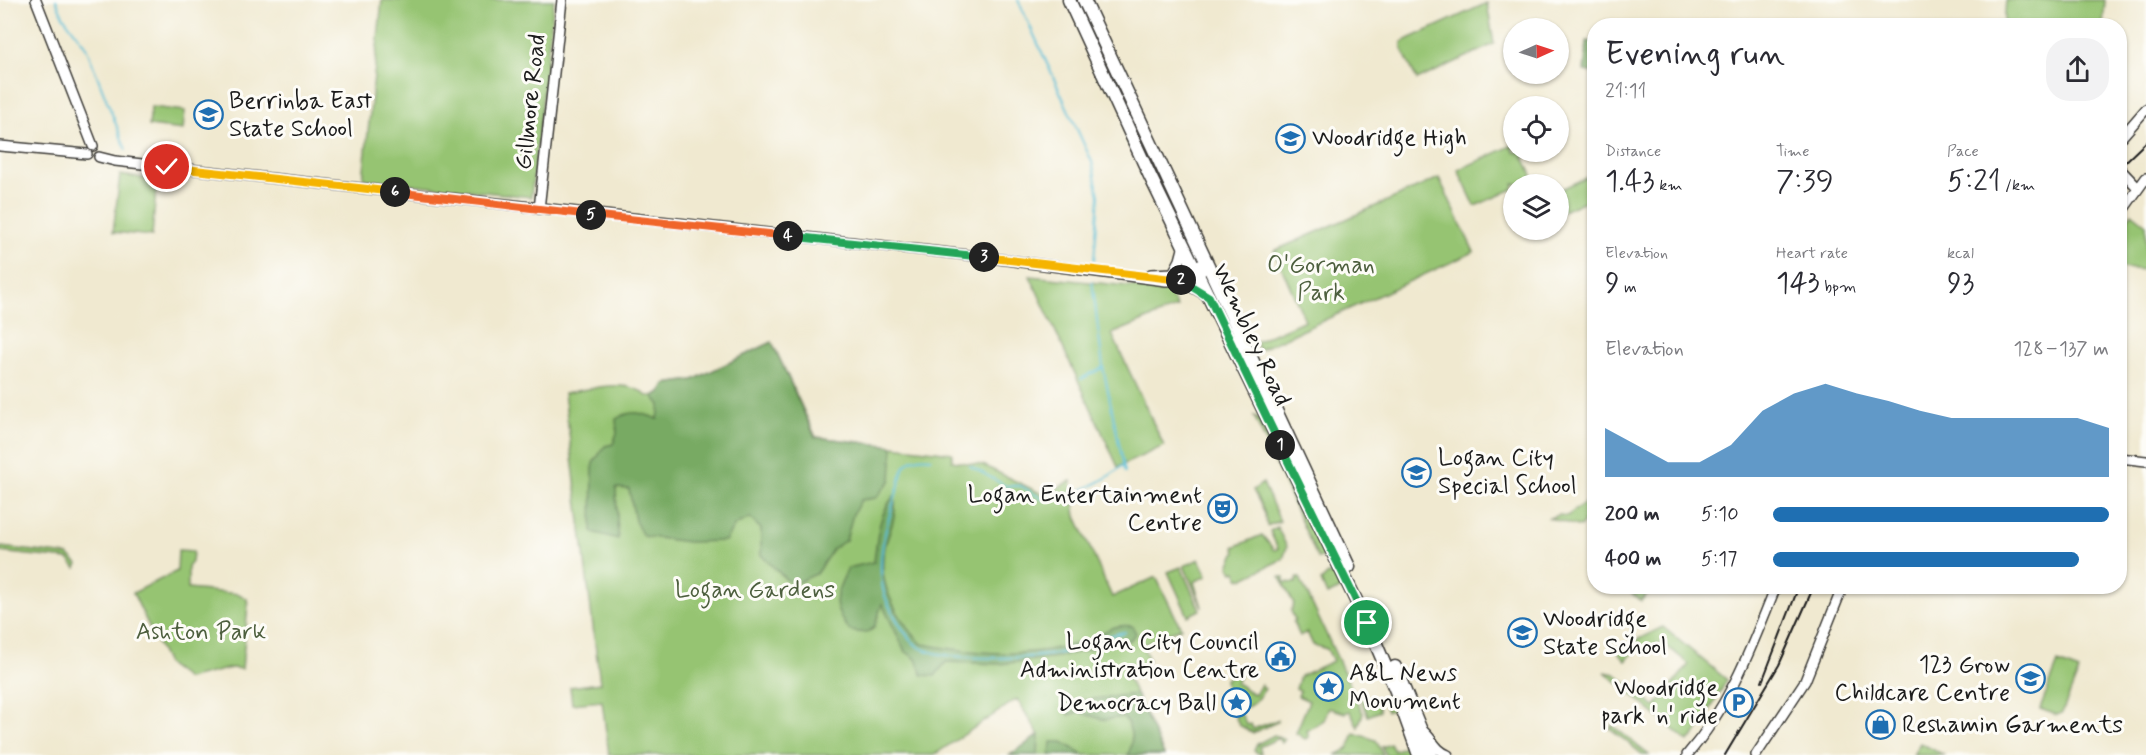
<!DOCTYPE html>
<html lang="en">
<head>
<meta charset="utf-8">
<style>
	body { margin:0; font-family:Mynerve,sans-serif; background:#f2f2f3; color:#2b2b33; height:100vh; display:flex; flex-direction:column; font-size:22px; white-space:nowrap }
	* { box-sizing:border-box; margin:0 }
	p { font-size:20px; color:#7c7c81 }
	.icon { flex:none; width:33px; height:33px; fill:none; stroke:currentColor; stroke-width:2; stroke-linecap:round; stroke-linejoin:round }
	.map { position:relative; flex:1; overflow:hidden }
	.details { position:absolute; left:1587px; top:18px; width:540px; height:576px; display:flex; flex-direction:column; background:#fff; border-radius:24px; box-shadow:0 2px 4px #0004 }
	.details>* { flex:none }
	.needle { width:39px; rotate:87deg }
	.buttons { position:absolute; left:1503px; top:18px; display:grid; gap:12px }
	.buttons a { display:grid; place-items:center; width:66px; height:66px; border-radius:50%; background:#fff; box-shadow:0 2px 4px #0004; font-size:30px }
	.pin { position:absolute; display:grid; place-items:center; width:51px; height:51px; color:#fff; margin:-26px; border:3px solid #fff; border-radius:50%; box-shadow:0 2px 6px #0007 }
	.km { position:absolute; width:30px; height:30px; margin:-15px; border-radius:50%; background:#222; color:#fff; font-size:16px; line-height:30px; text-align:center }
	.round { display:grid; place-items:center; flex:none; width:63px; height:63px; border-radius:24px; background:#f2f2f3 }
	.overview { display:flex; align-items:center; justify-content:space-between; height:102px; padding:0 18px }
	h1 { font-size:33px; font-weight:600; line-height:45px }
	.stats { display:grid; grid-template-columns:repeat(3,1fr); gap:9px; height:102px; padding:6px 18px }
	.stats div { display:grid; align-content:center }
	.stats b { font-size:30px; font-weight:600 }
	.stats small { font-size:16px; font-weight:400 }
	.stats p { font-size:16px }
	.chart { height:168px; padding:12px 18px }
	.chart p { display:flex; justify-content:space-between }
	.chart svg { width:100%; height:108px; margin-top:6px; fill:#1f6fb2; opacity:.7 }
	ul { padding:0 18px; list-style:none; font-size:20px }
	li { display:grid; grid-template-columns:96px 72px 1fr; align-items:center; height:45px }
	li i { height:15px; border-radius:8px; background:#1f6fb2 }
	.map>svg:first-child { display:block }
</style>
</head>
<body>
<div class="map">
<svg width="2146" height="755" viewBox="0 0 2146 755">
	<rect width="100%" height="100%" fill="#fdfcf7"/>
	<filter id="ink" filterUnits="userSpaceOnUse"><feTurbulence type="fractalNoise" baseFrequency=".0167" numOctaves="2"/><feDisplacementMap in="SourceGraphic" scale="12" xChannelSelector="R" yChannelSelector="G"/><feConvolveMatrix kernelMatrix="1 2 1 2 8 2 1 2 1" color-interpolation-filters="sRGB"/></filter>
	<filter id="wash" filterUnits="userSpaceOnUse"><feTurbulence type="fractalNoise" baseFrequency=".008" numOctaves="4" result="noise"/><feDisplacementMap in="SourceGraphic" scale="24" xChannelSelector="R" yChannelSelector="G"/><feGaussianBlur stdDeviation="1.35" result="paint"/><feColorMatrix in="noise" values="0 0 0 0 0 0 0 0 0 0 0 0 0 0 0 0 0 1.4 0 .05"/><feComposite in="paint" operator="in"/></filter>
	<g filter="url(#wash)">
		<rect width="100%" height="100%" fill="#f0e9d0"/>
		<path fill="#96c472" stroke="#597047" stroke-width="1.5" d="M382 0H554L531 197 363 179Z
			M2006 0H2105L2103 25H2004Z
			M1487 3 1494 44 1417 80 1402 49V42Z
			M151 107 185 111 183 130 149 126Z
			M1513 145 1514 152H1522L1534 180 1524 184H1514L1513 189 1475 206 1458 170Z
			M1594 174V197L1559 213V190Z
			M120 175 157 180 152 236 113 232Z
			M1439 178 1474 252 1259 350 1255 342 1305 320 1274 251Z
			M2132 213 2146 224V270L2120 268V229Z
			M1030 276 1168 290 1177 307 1112 334 1164 446 1118 467Z
			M772 342 816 437 952 453V461L983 465 1044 495 1071 481 1076 516 1112 597 1156 577 1181 628 1142 645 1149 660 1125 671 1164 755H1010L1039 735 1017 699 934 755H609L602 701 572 704 570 687 600 683 564 393C588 390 628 377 647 396 657 396 661 392 665 384L693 380Z
			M1254 416 1259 418 1272 449 1290 473 1304 503 1305 514 1327 554 1318 559Z
			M1263 483 1280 521 1267 526 1264 511 1253 490Z
			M1594 496V509L1580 527 1549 518 1559 515 1567 516Z
			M1277 527 1287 547 1283 559 1240 580 1236 571 1233 572 1229 566 1236 551 1234 547 1262 535 1274 550 1278 549 1270 531Z
			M1 547 68 555 78 564 76 568 68 559 0 552Z
			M178 550 193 551 192 562 188 567V589L239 594 247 599 248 605 242 669 231 668 187 679 167 664 133 593 177 571Z
			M1199 559 1207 576 1194 582 1202 607 1184 566Z
			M1181 567 1200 610 1188 616 1168 572Z
			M1328 574 1335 575 1343 588 1327 595 1321 581Z
			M1280 577H1284V582L1296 583 1297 578H1300L1363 713 1358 727 1350 711 1345 713 1329 708 1324 720 1307 731 1309 737 1305 739 1296 733 1309 701 1298 696 1300 691 1296 689 1300 676 1333 661 1327 649 1313 645 1307 632 1300 636 1293 622 1295 620 1291 611 1294 604Z
			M1624 587H1650L1652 588 1641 601Z
			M1663 627 1727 680 1698 731 1688 742 1605 672 1615 674 1655 707 1689 664 1663 643 1637 648 1626 661 1616 650Z
			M2058 663 2079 671 2062 713 2057 715 2040 709Z
			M1242 672 1236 683 1255 695 1261 684 1265 689 1254 703 1234 715 1227 699 1225 679Z
			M1391 693 1397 710 1387 711 1381 698Z
			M1367 696 1370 703 1376 700 1380 711 1368 716 1361 699Z
			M1241 714 1247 725 1251 724 1253 729 1277 720V722L1253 733 1239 725 1235 716Z
			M1612 725 1649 755H1643L1610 728Z
			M1354 733 1376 740 1383 755H1336L1348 749Z
			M1274 735 1285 739 1282 743 1279 738 1259 747 1262 755 1254 751 1257 744Z
			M1403 741H1408L1412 755H1386L1382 747 1390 744 1394 751 1405 746Z
			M1920 743 1944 755H1913Z"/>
		<path fill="#78aa64" stroke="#4a6340" stroke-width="1.5" d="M1587 41 1594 42V73L1584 71Z
			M772 342 815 437 893 446 891 480 876 498 861 500 853 514 846 540 833 549 816 574 792 585 761 555V529L750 518 735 525 725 541 688 542 643 536 635 521 629 489 616 488 618 539 592 532 593 463 605 446 613 444 617 433 616 419C631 409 642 413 658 419L660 405 653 396 661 392 665 384 693 380Z
			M894 496C898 513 890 530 885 546 875 583 898 619 922 644 964 652 1020 658 1062 647 1071 645 1081 643 1089 640 1104 632 1114 623 1132 626L1136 633 1130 640 1057 657 1000 664 946 662 935 676 922 675 916 659 905 651 882 604 874 628 866 633 850 631C829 605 835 596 848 568L874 562C877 539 878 514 894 496Z
			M1136 694 1164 755H1128C1134 741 1133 729 1123 717L1105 720 1078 712 1069 715 1067 702Z
			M1039 735 1038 755H1010Z
			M1051 742H1063L1084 755H1050Z"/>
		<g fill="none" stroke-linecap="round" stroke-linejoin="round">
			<path stroke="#59bed7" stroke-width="2" d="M56 0 63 16 86 47 126 150
				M1018 0 1092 162 1099 196 1094 260
				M1092 281 1103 367 1125 472
				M1081 379 1102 368
				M931 458C922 457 913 457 906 465 901 471 900 484 897 491 887 524 876 555 883 589 886 604 906 639 919 647 944 662 1031 659 1060 653 1082 648 1102 636 1125 632
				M970 466 1006 486H1021L1044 500C1070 497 1104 483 1123 465"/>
		</g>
	</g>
	<g filter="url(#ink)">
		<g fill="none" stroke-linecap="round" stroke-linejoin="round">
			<defs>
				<path id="minor" d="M36 0 93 146
					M2120 139 2146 109
					M0 146 87 154
					M99 157 115 161 976 256 1166 281 1179 280 1202 271
					M2120 169 2138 188
					M539 209 562 0
					M2120 214 2146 178
					M1173 273 1180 260 1184 245
					M1151 274 1173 273 1194 265H1207
					M1179 280 1208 296
					M2120 458 2146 461
					M1422 730C1433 739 1435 750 1448 755
					M1687 755C1730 706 1752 646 1776 586
					M1756 755 1805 681 1843 586"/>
				<path id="major" d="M1069 0 1150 176 1367 623 1396 691 1419 755
					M1084 0 1349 567
					M1395 667 1431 755"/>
			</defs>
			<use href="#minor" stroke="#3c3b37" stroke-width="12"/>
			<use href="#major" stroke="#3c3b37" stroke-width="15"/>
			<use href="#minor" stroke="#fff" stroke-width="9"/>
			<use href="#major" stroke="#fff" stroke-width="12"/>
			<path stroke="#1c1c1c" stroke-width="2" d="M2120 167 2146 142
				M1762 682 1799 586
				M1725 755 1779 665 1814 586"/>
		</g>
	</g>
	<g fill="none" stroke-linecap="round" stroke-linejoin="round" filter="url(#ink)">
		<defs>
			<path id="split-1" d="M1280 445 1367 623"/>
			<path id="split-2" d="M1181 280 1209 297 1280 445"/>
			<path id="split-3" d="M984 257 1181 280"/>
			<path id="split-4" d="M788 236 984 257"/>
			<path id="split-5" d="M591 215 788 236"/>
			<path id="split-6" d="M395 192 591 215"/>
			<path id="split-7" d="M167 167 395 192"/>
		</defs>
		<use href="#split-1" stroke="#fff" stroke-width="12"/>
		<use href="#split-2" stroke="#fff" stroke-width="12"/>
		<use href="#split-3" stroke="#fff" stroke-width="12"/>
		<use href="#split-4" stroke="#fff" stroke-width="12"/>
		<use href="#split-5" stroke="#fff" stroke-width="12"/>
		<use href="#split-6" stroke="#fff" stroke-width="12"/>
		<use href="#split-7" stroke="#fff" stroke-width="12"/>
		<use href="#split-1" stroke="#22a559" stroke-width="8"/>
		<use href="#split-2" stroke="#22a559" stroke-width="8"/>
		<use href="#split-3" stroke="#f5b400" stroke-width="8"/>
		<use href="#split-4" stroke="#22a559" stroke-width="8"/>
		<use href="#split-5" stroke="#f0652b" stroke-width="8"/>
		<use href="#split-6" stroke="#f0652b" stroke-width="8"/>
		<use href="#split-7" stroke="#f5b400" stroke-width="8"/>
	</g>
	<defs>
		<symbol id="school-ring" viewBox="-11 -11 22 22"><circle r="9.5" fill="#fdfcf7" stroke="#1f6fb2" stroke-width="1.5"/><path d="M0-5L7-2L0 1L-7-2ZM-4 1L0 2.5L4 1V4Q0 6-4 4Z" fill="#1f6fb2"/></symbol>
		<symbol id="theatre-ring" viewBox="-11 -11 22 22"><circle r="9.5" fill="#fdfcf7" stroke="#1f6fb2" stroke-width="1.5"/><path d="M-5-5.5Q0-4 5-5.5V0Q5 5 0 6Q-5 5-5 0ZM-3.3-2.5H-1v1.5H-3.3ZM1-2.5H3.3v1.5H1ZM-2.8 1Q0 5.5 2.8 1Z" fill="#1f6fb2"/></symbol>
		<symbol id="civic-ring" viewBox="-11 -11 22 22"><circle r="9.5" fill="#fdfcf7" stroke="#1f6fb2" stroke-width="1.5"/><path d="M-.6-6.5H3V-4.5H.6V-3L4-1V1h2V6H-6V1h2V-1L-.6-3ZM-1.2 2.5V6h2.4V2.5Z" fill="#1f6fb2"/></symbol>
		<symbol id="sight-ring" viewBox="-11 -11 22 22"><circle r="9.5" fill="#fdfcf7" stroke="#1f6fb2" stroke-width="1.5"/><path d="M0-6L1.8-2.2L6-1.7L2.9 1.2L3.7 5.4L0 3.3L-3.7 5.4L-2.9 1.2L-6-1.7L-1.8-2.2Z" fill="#1f6fb2"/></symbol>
		<symbol id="parking-ring" viewBox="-11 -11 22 22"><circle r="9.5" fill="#fdfcf7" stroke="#1f6fb2" stroke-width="1.5"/><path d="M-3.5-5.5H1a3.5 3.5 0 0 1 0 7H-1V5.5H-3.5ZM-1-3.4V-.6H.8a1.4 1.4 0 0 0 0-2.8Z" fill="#1f6fb2"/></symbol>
		<symbol id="shop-ring" viewBox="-11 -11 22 22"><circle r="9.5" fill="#fdfcf7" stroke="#1f6fb2" stroke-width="1.5"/><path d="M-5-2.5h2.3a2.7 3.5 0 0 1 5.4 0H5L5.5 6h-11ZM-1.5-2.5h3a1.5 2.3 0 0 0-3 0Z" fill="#1f6fb2"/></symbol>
	</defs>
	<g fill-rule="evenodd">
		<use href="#school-ring" x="192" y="98" width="33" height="33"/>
		<use href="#school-ring" x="1274" y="122" width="33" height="33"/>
		<use href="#school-ring" x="1400" y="456" width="33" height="33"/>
		<use href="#theatre-ring" x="1206" y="492" width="33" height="33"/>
		<use href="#school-ring" x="1506" y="616" width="33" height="33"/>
		<use href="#civic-ring" x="1264" y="640" width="33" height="33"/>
		<use href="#school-ring" x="2014" y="662" width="33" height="33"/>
		<use href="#sight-ring" x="1312" y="670" width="33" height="33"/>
		<use href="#parking-ring" x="1722" y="686" width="33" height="33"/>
		<use href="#sight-ring" x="1220" y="686" width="33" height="33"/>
		<use href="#shop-ring" x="1864" y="708" width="33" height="33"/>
	</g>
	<g text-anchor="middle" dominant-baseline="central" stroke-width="6" stroke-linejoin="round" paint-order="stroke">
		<g font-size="24" fill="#1c1c1c" stroke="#fdfcf7" text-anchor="start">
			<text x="229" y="101">Berrinba East<tspan x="229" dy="28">State School</tspan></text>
			<text x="1312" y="138">Woodridge High</text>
			<text x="1438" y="458">Logan City<tspan x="1438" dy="28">Special School</tspan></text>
			<text x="1202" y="495" text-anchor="end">Logan Entertainment<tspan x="1202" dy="28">Centre</tspan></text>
			<text x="1543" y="619">Woodridge<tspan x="1543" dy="28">State School</tspan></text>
			<text x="1259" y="642" text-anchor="end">Logan City Council<tspan x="1259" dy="28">Administration Centre</tspan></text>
			<text x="2010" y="665" text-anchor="end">123 Grow<tspan x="2010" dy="28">Childcare Centre</tspan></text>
			<text x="1349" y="673">A&amp;L News<tspan x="1349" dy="28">Monument</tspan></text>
			<text x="1718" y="688" text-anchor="end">Woodridge<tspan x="1718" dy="28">park 'n' ride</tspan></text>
			<text x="1216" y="703" text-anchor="end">Democracy Ball</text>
			<text x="1902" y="725">Reshamin Garments</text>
		</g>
		<g font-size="24" fill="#1c1c1c" stroke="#fdfcf7">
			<text transform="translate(531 102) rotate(-84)">Gillmore Road</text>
			<text transform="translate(1251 335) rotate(65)">Wembley Road</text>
		</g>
		<g font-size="24" fill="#4d5f3e" stroke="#fdfcf7">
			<text x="1321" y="265">O'Gorman<tspan x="1321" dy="28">Park</tspan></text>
			<text x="755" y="590">Logan Gardens</text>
			<text x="201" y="632">Ashton Park</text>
		</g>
	</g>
</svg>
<div class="buttons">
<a><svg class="needle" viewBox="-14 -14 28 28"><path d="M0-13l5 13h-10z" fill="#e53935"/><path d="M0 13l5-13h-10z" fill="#7c7c81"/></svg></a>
<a><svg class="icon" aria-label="locate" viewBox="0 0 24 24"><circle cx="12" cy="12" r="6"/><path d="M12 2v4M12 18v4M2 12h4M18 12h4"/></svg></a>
<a><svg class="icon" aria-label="layers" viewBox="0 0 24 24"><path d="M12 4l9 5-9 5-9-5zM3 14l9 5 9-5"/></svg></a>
</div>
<div class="pin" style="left:1367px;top:623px;background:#1e9e55"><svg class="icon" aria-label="arrive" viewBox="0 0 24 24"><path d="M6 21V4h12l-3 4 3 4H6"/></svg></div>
<div class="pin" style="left:167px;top:167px;background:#d93025"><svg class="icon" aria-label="check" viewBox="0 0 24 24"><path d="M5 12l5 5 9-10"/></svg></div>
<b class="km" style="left:1280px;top:445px">1</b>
<b class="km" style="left:1181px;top:280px">2</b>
<b class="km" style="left:984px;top:257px">3</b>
<b class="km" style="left:788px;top:236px">4</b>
<b class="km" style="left:591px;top:215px">5</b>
<b class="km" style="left:395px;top:192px">6</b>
<section class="details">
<div class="overview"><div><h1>Evening run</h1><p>21:11</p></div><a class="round"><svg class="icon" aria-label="share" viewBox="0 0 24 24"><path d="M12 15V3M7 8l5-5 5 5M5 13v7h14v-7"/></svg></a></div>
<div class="stats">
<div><p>Distance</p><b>1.43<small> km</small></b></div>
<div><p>Time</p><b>7:39</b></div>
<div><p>Pace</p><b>5:21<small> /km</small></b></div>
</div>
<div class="stats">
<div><p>Elevation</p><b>9<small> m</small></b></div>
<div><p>Heart rate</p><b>143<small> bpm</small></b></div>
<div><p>kcal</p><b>93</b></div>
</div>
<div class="chart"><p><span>Elevation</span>128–137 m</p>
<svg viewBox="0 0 160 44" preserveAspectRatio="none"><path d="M0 44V24L10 31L20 38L30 38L40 31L50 17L60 10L70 6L80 10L90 13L100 17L110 20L120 20L130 20L140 20L150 20L160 24V44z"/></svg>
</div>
<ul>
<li><b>200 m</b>5:10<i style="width:100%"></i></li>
<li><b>400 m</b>5:17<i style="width:91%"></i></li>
</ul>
</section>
</div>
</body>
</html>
